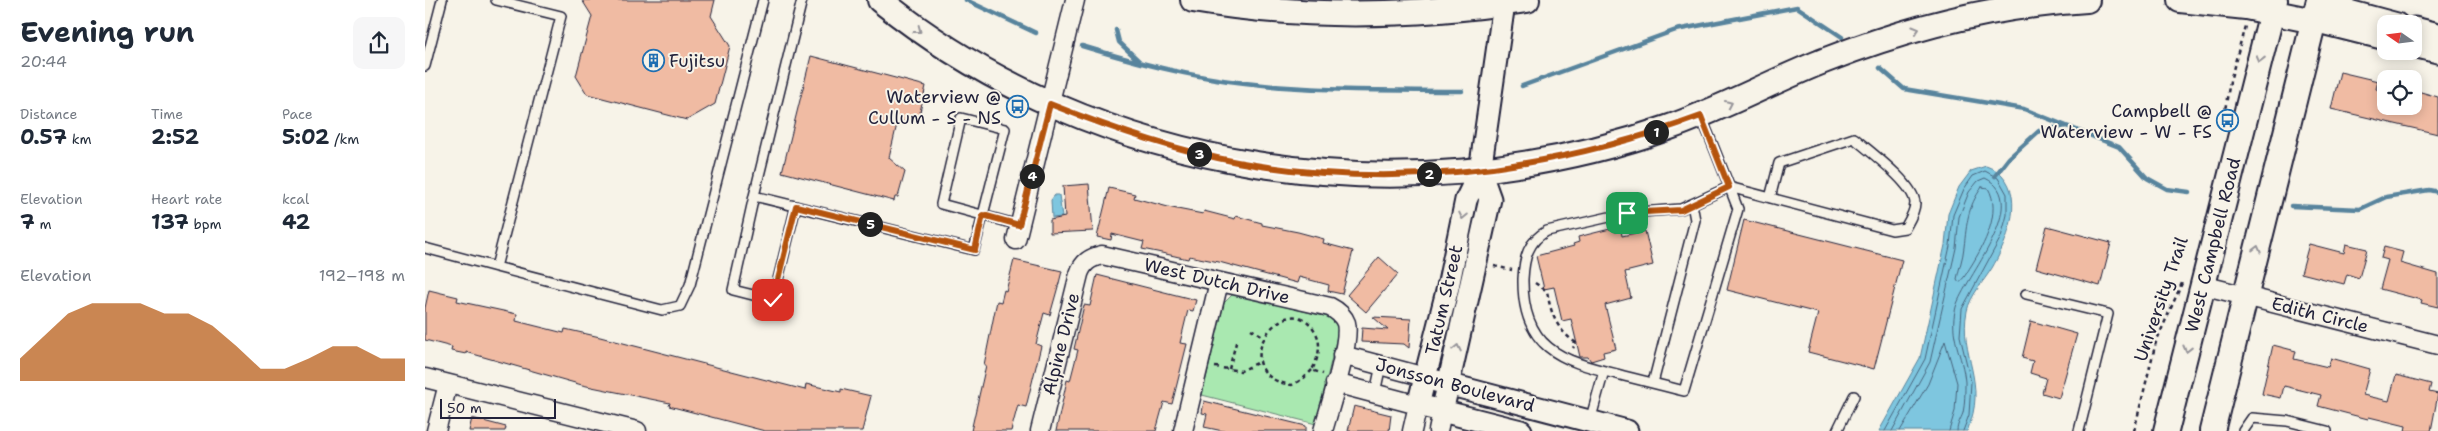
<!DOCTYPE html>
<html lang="en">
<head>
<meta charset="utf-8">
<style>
	body { margin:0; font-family:"Shantell Sans",sans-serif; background:#f6f6f7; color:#1f2937; height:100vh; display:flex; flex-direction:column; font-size:19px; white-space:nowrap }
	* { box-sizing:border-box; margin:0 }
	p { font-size:16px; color:#747a83 }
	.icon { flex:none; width:28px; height:28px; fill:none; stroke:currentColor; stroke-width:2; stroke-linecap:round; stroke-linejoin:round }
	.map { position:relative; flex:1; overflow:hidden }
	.panel { display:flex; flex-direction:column; background:#fff; width:425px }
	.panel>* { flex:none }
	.needle { width:32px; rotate:284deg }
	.fabs { position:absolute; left:1952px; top:15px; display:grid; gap:10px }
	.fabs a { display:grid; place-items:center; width:45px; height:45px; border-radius:10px; background:#fff; box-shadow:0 2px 12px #0003; font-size:25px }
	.scale { position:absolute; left:15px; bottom:12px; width:116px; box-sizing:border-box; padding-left:5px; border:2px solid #22223b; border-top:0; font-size:14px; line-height:18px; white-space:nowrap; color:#22223b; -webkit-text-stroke:4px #f7f3e8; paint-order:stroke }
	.pin { position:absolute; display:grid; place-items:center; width:42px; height:42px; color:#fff; margin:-21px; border-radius:10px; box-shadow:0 2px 8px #0006 }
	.km { position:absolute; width:25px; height:25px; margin:-12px; border-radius:50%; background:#222; color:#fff; font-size:14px; line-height:25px; text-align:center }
	.round { display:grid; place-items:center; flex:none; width:52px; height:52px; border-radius:10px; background:#f6f6f7 }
	.overview { display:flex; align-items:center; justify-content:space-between; height:85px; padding:0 20px }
	h1 { font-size:28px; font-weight:700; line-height:38px }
	.metrics { display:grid; grid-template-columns:repeat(3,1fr); gap:8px; height:85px; padding:5px 20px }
	.metrics div { display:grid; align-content:center }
	.metrics b { font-size:21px; font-weight:700 }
	.metrics small { font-size:14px; font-weight:400 }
	.metrics p { font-size:14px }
	.chart { height:140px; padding:10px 20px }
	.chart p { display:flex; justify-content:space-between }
	.chart svg { width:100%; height:90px; margin-top:5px; fill:#b45309; opacity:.7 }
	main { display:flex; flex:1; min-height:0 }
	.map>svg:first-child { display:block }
</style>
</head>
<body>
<main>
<section class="panel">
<div class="overview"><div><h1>Evening run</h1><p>20:44</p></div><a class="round"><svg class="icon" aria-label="share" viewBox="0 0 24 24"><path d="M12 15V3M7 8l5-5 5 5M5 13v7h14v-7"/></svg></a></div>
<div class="metrics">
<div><p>Distance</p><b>0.57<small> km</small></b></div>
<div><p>Time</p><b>2:52</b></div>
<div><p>Pace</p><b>5:02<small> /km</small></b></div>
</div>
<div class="metrics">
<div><p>Elevation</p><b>7<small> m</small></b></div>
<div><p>Heart rate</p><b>137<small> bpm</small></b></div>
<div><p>kcal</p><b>42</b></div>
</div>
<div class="chart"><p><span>Elevation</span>192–198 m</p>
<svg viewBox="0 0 160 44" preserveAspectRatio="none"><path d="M0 44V33L10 22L20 11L30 6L40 6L50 6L60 11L70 11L80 17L90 27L100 38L110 38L120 33L130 27L140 27L150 33L160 33V44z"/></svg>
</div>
</section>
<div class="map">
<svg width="2013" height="431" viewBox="0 0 2013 431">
	<rect width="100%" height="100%" fill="#f7f3e8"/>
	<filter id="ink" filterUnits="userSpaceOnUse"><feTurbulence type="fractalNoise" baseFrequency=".02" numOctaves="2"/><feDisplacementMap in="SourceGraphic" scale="10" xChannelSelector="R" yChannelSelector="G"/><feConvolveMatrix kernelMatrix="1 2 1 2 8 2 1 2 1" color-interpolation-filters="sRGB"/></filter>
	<g filter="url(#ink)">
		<path fill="#a9e8b0" stroke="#668576" d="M808 294 903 317 911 323 913 332 891 424 777 395 799 303Z"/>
		<path fill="#7ec6df" stroke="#59849d" d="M1561 166C1566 168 1574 171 1577 175 1600 200 1581 244 1567 268 1559 281 1545 296 1542 311 1533 355 1564 382 1542 431H1454L1495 358 1520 245 1523 214 1534 187 1546 171Z
			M630 195H634L637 217 627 218 626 200Z"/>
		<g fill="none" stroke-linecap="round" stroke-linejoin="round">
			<path stroke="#47647d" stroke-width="1" d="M1557 187 1563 188C1577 212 1559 245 1546 266 1542 272 1539 279 1534 282L1532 279C1534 268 1538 258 1539 247 1542 223 1542 208 1557 187Z
				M1460 431 1500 359 1525 246 1528 215 1539 189 1548 176 1560 171 1573 178 1582 194V215L1576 237 1537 309 1535 336 1546 382 1544 415 1538 431
				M1467 431 1505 362 1531 248 1534 217 1544 192 1553 181 1560 178C1609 201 1539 278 1531 307 1523 336 1538 355 1540 382 1540 391 1540 404 1538 413 1536 419 1532 424 1532 431
				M1475 431 1503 384 1520 341 1532 383 1530 411 1524 431"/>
			<path stroke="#59849d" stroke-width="4.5" d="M541 0 611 33
				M691 30 694 42 714 61
				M657 46C710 62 765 77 820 83 892 92 965 90 1037 91
				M1455 68 1479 89 1599 109 1694 147 1722 178 1742 189 1764 192
				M1097 86 1251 30 1372 7 1417 37
				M1570 176 1584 158 1614 131 1641 126
				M1866 206 1935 209 1961 197 2004 190 2013 192"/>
		</g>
		<path fill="#f0bba3" stroke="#22223b" d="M157 0H290L286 16 305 46 290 104 262 120 162 94 151 76 167 16Z
			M386 56 501 86 494 116 472 124 464 158 480 172 473 197H470L469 201 357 172Z
			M1915 72 1953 81 1951 89 1961 92V106H1989V90L2013 97V134L1906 109Z
			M664 184 668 231 625 233V220L640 217 638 186Z
			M684 188 710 194 709 198 747 208 778 214 779 211 810 219 811 216 837 223V225L873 232 899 239 898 243 928 251 917 294 903 291 904 285 874 277 872 283 794 262 764 256 763 259 732 252 717 249 719 242 687 234 686 240 672 237Z
			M1319 220 1477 260 1449 369 1383 352 1393 313 1302 290Z
			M1622 226 1686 243 1675 286 1611 268Z
			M1189 228 1190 232 1196 230 1197 236 1220 231 1228 265 1200 272 1206 298 1180 305 1191 349 1178 352 1179 357 1166 361 1163 357H1155L1146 319 1137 321 1129 287 1119 289 1111 256 1149 246 1148 244 1154 242 1153 237Z
			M1884 244 1919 253 1921 244 1942 249 1934 278 1922 274 1919 284 1876 273Z
			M1959 247 1978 252 1975 263 2013 274V307L1996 303 1997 300 1955 289 1963 260 1956 258Z
			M954 257 973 274 941 312 922 295Z
			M589 260 637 271 634 283 625 315 619 313 611 344 616 346 601 407 593 405 586 431H546L561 365H559L569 315 572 301 576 302 579 290 581 291Z
			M672 275 771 300 768 311 763 310 755 343 762 344 747 404 739 402 731 431H631L642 380 645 381 653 350 649 349 659 305 665 306Z
			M4 290 33 297 32 301 92 314 91 321 139 333 140 329 175 337 380 390 381 384 416 392V389L446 396 437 431H340L244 406 245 403 157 385 41 352V354L26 351 27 347 0 340V308Z
			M948 317 986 319 984 348 979 344 936 342 937 328 963 330Z
			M1606 321 1652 334 1634 398 1617 393 1621 378 1605 373 1608 361 1597 358Z
			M1848 345 1871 351 1869 359 1903 367 1906 358 1945 369 1938 395 1964 401 1971 375 2006 384 2004 392 2013 394 2006 431H1980L1981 426 1944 417 1943 419 1893 406 1896 395 1859 386 1856 398 1837 394Z
			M779 401 881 426V431H798L779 427 782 414 777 413Z
			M929 406 966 415 964 431H923Z
			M47 418 81 427 80 431H44Z"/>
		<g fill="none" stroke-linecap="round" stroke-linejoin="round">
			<defs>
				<path id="service" d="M71 0 136 16 71 267 237 310 255 306 265 285 338 0
					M0 66 17 0
					M1276 116C1289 147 1301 178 1313 209L1259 391C1236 385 1214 380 1192 374 1135 361 1097 347 1098 279 1099 258 1103 241 1122 231L1202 213 1256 209 1304 187 1467 230 1480 228C1484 221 1490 212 1490 203 1489 184 1444 151 1429 138L1354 163 1345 198
					M329 196 377 0
					M371 206 348 300 308 290 329 196 549 250 580 129 536 118 516 204 594 225
					M0 248 71 267
					M1601 294 1683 314 1654 431
					M1228 383 1270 220 1267 204
					M950 393 956 365
					M1165 421 1179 371
					M1412 431 1429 396
					M1818 431 1827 418 1862 421 1902 431"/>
				<path id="minor" d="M591 240 650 0
					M1777 285 2013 345
					M917 355 1000 377
					M0 378 212 431
					M910 383 993 405 987 431
					M11 431 23 384
					M615 431 654 274C658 262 665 258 677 255L905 307C913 311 918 315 921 323 926 343 904 409 898 431
					M758 431 794 282
					M1013 431 1017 412"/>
				<path id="tertiary" d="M1079 3 1055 171 1041 200 1023 287 993 405 1096 431
					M1894 3 1972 24
					M1889 21 1961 39
					M1989 28 2013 34
					M1989 46 2013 52
					M1011 381 1202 431
					M1017 412 1065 199 1055 171"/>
				<path id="secondary" d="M455 0C673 175 979 220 1242 128 1297 109 1347 81 1401 60 1483 28 1573 5 1662 0
					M768 0C879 19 990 17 1102 0
					M1755 0 1821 7 1889 21
					M1741 431 1850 0
					M1787 431 1894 0"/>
			</defs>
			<use href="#service" stroke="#22223b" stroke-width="12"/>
			<use href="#minor" stroke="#22223b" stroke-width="21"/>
			<use href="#tertiary" stroke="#22223b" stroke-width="25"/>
			<use href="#secondary" stroke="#22223b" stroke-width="28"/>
			<path stroke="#22223b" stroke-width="2.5" stroke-dasharray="4 4" stroke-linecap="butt" d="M1799 116 1805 81 1820 26
				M1069 266 1087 270
				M1110 283 1122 291C1126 314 1131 329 1151 343L1148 348
				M826 329 838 336
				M790 367 816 371 836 361
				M804 369 812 339
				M887 370 878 379 867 385C794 375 863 279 891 333 897 345 893 359 887 370L898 374
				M1709 431 1731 342 1757 283"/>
			<use href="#service" stroke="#f7f3e8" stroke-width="9"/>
			<use href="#minor" stroke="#f7f3e8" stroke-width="18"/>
			<use href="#tertiary" stroke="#f7f3e8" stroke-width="21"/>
			<use href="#secondary" stroke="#f7f3e8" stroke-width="24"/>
		</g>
		<defs><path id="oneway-chevron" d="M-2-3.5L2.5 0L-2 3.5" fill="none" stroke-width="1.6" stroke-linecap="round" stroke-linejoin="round" transform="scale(1.25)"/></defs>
		<g stroke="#97959a">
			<use href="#oneway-chevron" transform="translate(493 30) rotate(37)"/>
			<use href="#oneway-chevron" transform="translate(1491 30) rotate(-17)"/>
			<use href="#oneway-chevron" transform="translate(1835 59) rotate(104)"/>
			<use href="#oneway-chevron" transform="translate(1304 104) rotate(-25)"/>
			<use href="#oneway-chevron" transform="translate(1038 216) rotate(102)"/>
			<use href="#oneway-chevron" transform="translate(1832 249) rotate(-76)"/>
			<use href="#oneway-chevron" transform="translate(1032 348) rotate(-78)"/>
			<use href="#oneway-chevron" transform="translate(1762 349) rotate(104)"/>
		</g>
	</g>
	<g fill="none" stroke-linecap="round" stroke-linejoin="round" filter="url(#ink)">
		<defs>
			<path id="route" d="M348 300 371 206 550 250 558 215 594 225 625 104C685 128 748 150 812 162 971 191 1126 171 1276 116L1304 187 1256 210 1202 213"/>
		</defs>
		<use href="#route" stroke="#fff" stroke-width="10"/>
		<use href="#route" stroke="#b45309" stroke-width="6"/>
	</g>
	<defs>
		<symbol id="building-ring" viewBox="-11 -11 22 22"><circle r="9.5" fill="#f7f3e8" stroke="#1f6fb2" stroke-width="1.5"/><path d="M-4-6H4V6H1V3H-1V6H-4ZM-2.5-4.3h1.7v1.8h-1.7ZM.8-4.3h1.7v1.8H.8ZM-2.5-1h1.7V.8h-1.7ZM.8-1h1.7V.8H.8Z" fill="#1f6fb2"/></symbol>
		<symbol id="bus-ring" viewBox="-11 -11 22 22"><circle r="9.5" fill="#f7f3e8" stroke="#1f6fb2" stroke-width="1.5"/><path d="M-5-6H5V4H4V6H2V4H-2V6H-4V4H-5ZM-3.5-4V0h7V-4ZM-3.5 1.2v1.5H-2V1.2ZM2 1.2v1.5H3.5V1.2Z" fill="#1f6fb2"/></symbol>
	</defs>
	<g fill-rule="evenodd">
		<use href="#building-ring" x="216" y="48" width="25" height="25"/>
		<use href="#bus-ring" x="580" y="94" width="25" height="25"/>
		<use href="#bus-ring" x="1790" y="108" width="25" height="25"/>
	</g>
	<g text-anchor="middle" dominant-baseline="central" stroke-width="4" stroke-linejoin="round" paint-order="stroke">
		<g font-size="18" fill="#22223b" stroke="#f7f3e8" text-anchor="end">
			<text x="244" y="61" text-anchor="start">Fujitsu</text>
			<text x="576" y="97">Waterview @<tspan x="576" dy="21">Cullum - S - NS</tspan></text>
			<text x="1787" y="111">Campbell @<tspan x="1787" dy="21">Waterview - W - FS</tspan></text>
		</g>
		<g font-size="18" fill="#22223b" stroke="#f7f3e8">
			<text transform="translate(1788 245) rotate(-76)">West Campbell Road</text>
			<text transform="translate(792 281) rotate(13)">West Dutch Drive</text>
			<text transform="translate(1736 299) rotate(-71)">University Trail</text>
			<text transform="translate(1019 300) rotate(-77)">Tatum Street</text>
			<text transform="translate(1895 315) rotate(14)">Edith Circle</text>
			<text transform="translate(636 344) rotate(-76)">Alpine Drive</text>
			<text transform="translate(1030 385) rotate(15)">Jonsson Boulevard</text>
		</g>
	</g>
</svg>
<div class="fabs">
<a><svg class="needle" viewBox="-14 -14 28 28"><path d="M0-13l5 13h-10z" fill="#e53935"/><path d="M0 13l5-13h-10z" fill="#747a83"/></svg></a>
<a><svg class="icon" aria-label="locate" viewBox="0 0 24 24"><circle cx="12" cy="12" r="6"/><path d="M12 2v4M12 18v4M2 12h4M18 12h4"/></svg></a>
</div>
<div class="scale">50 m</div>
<div class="pin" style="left:1202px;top:213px;background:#1e9e55"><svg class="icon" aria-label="arrive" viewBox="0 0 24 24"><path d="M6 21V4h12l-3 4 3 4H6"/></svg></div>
<div class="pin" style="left:348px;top:300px;background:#d93025"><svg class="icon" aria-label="check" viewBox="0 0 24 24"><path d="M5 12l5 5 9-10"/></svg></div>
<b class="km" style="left:1231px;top:132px">1</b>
<b class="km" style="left:1004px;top:174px">2</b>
<b class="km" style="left:774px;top:154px">3</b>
<b class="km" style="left:607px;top:176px">4</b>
<b class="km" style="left:445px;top:224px">5</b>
</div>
</main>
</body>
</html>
